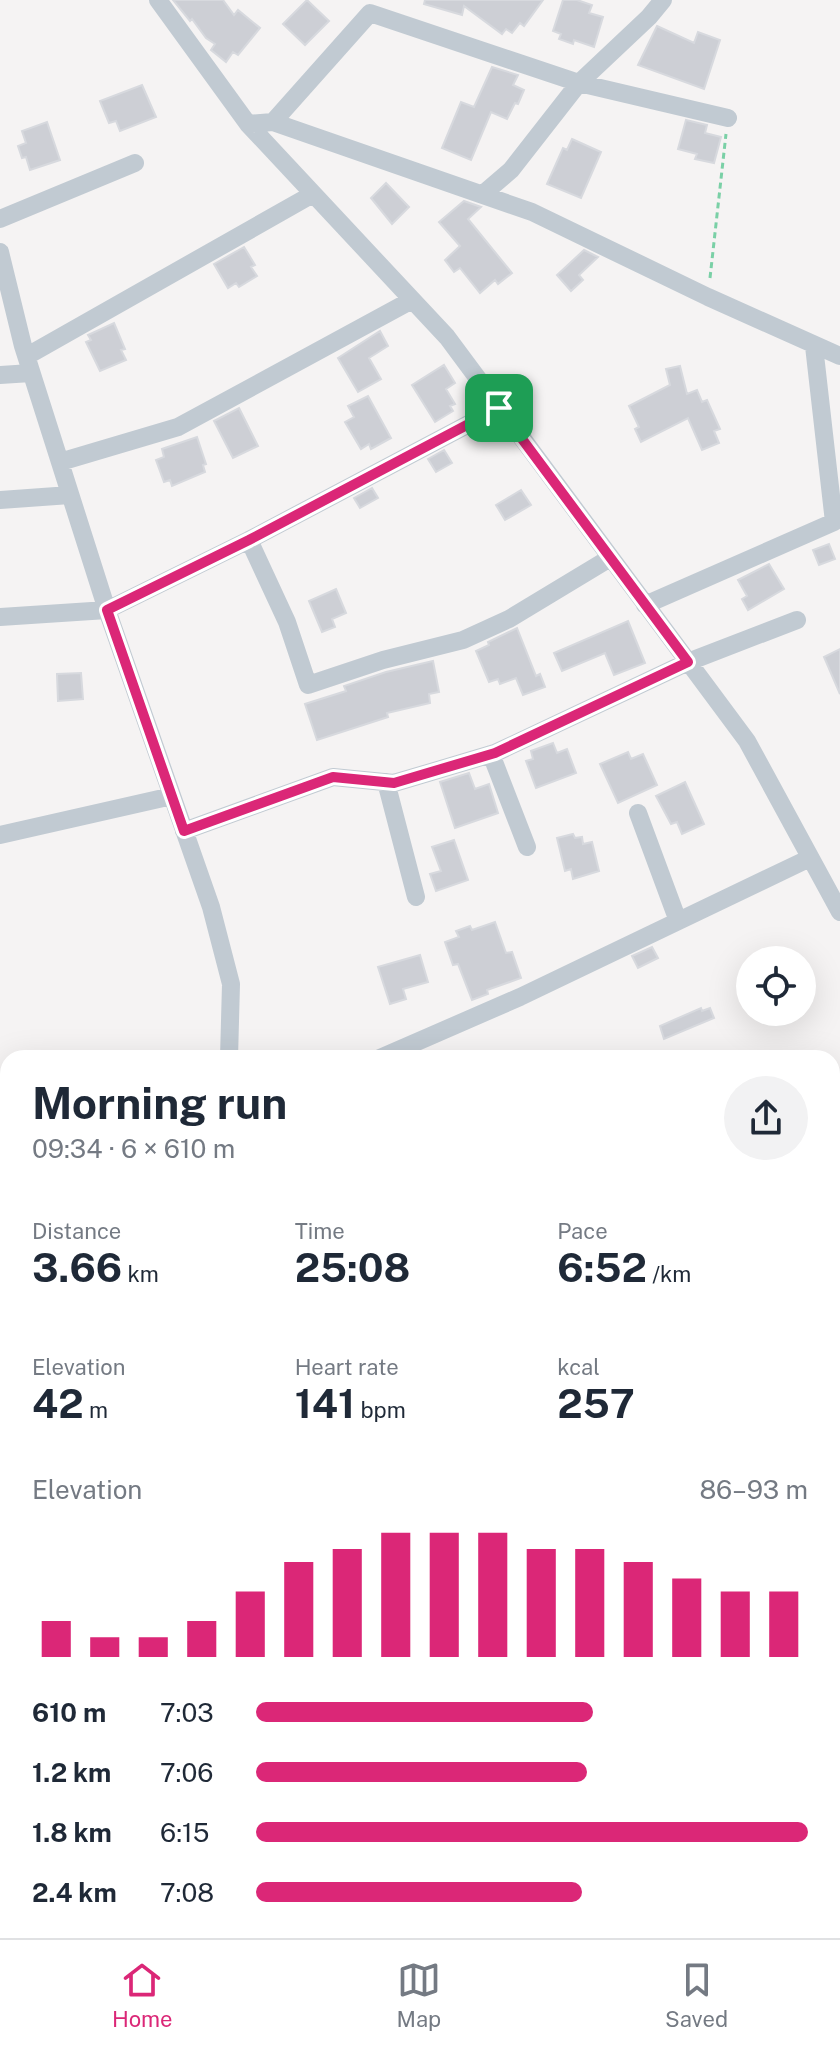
<!DOCTYPE html>
<html lang="en">
<head>
<meta charset="utf-8">
<style>
	body { margin:0; font-family:"Public Sans",sans-serif; background:#f2f2f3; color:#1f2937; height:100vh; display:flex; flex-direction:column; font-size:30px; white-space:nowrap }
	* { box-sizing:border-box; margin:0 }
	p { font-size:26px; color:#747a83 }
	.icon { flex:none; width:44px; height:44px; fill:none; stroke:currentColor; stroke-width:2; stroke-linecap:round; stroke-linejoin:round }
	.map { position:relative; flex:1; overflow:hidden }
	.sheet { position:absolute; left:0px; top:1050px; width:840px; height:888px; display:flex; flex-direction:column; background:#fff; border-radius:24px 24px 0 0; box-shadow:0 8px 32px #0002 }
	.sheet>* { flex:none }
	.tools { position:absolute; left:736px; top:946px; display:grid; gap:16px }
	.tools a { display:grid; place-items:center; width:80px; height:80px; border-radius:50%; background:#fff; box-shadow:0 8px 32px #0002; font-size:40px }
	.pin { position:absolute; display:grid; place-items:center; width:68px; height:68px; color:#fff; margin:-34px; border-radius:16px; box-shadow:0 4px 12px #0006 }
	.round { display:grid; place-items:center; flex:none; width:84px; height:84px; border-radius:42px; background:#f2f2f3 }
	.overview { display:flex; align-items:center; justify-content:space-between; height:136px; padding:0 32px }
	h1 { font-size:44px; font-weight:700; line-height:60px }
	.metrics { display:grid; grid-template-columns:repeat(3,1fr); gap:12px; height:136px; padding:8px 32px }
	.metrics div { display:grid; align-content:center }
	.metrics b { font-size:40px; font-weight:700 }
	.metrics small { font-size:22px; font-weight:400 }
	.metrics p { font-size:22px }
	.chart { height:224px; padding:16px 32px }
	.chart p { display:flex; justify-content:space-between }
	.chart svg { width:100%; height:144px; margin-top:8px; stroke:#db2777; stroke-width:6 }
	ul { padding:0 32px; list-style:none; font-size:26px }
	li { display:grid; grid-template-columns:128px 96px 1fr; align-items:center; height:60px }
	li i { height:20px; border-radius:10px; background:#db2777 }
	.dock { display:flex; justify-content:space-around; align-items:center; height:112px; border-top:2px solid #e0e1e3; background:#fff; font-size:22px; color:#747a83 }
	.dock a { display:grid; justify-items:center; gap:4px }
	.dock .on { color:#db2777 }
	.map>svg:first-child { display:block }
</style>
</head>
<body>
<div class="map">
<svg width="840" height="1938" viewBox="0 0 840 1938">
	<rect width="100%" height="100%" fill="#f5f3f3"/>
	<path fill="#cdcfd5" stroke="#d7d9de" stroke-width="2" d="M173 0H223L234 15 238 10 260 28 238 55 233 52 226 62 211 50 215 44 206 38 192 19 190 21Z
		M307 0 329 21 305 45 283 24Z
		M425 0H543L524 26 520 23 512 33 506 29 502 34 464 6 462 15 424 4Z
		M563 0H577L592 5 589 13 603 17 594 47 574 40 573 44 559 39 561 34 553 31Z
		M657 26 694 43 698 32 720 40 704 89 638 65Z
		M492 67 518 75 513 85 524 90 518 104 515 103 507 119 491 112 471 160 442 148 461 102 474 107Z
		M142 85 156 117 120 131 116 121 109 123 100 101Z
		M686 120 707 125 705 133 721 137 714 163 695 159 697 154 678 149Z
		M47 122 60 160 30 170 26 157 22 158 18 146 26 143 22 131Z
		M572 139 601 152 581 198 547 184 563 148 567 150Z
		M386 183 409 207 392 224 371 198Z
		M464 201 481 207 468 219 512 273 498 284 495 280 480 293 460 268 454 272 445 260 460 246 439 222Z
		M244 247 255 265 251 267 257 276 239 287 236 283 228 288 214 264Z
		M584 250 598 257 579 275 583 280 571 291 557 275Z
		M114 323 125 349 121 350 126 360 100 371 86 342 91 340 88 335Z
		M380 331 388 346 369 358 381 379 358 392 338 358Z
		M444 365 455 383 446 389 455 404 450 406 453 411 435 422 412 385Z
		M680 366 687 394 697 390 702 402 707 400 720 429 714 431 719 443 702 450 688 418 641 442 635 429 639 427 629 406 670 385 666 369Z
		M368 396 391 438 371 449 369 444 361 449 345 422 354 417 348 406Z
		M239 408 258 446 233 458 214 421Z
		M197 437 206 464 203 465 205 472 172 486 170 480 164 482 156 460 164 457 162 449Z
		M444 450 452 463 436 472 428 459Z
		M372 488 378 498 360 508 354 498Z
		M521 490 531 505 505 520 496 505Z
		M829 544 835 559 819 565 813 550Z
		M769 564 784 589 748 610 742 599 747 596 738 580Z
		M336 589 346 613 332 619 335 627 322 632 309 601Z
		M628 621 645 663 614 675 605 653 562 671 554 653Z
		M517 628 536 676 540 674 545 687 523 695 516 678 500 684 498 679 489 682 476 651 489 645 488 642Z
		M840 649V694L824 657Z
		M433 661 439 692 429 694 430 703 387 713 388 717 317 740 305 704 346 691 344 686 386 672Z
		M81 673 83 699 58 701 57 674Z
		M553 743 557 753 567 749 576 773 536 788 526 761 533 759 531 751Z
		M628 752 631 759 643 754 657 785 618 803 600 764Z
		M469 773 475 789 489 784 498 813 455 828 440 782Z
		M685 782 704 824 682 834 677 822 671 824 656 796Z
		M573 834 575 838 582 837 583 844 592 842 599 871 573 879 571 869 565 871 557 838Z
		M454 840 468 880 436 891 430 874 441 871 432 847Z
		M495 922 506 953 512 952 521 978 487 990 488 994 472 1000 458 964 453 965 445 942 459 937 456 931 470 926 472 930Z
		M652 947 658 958 638 968 632 956Z
		M420 955 428 982 403 989 406 999 390 1004 378 967Z
		M701 1008 702 1011 710 1008 714 1018 664 1039 660 1026Z"/>
	<g fill="none" stroke-linecap="round" stroke-linejoin="round">
		<path stroke="#7ad0a6" stroke-width="3" stroke-dasharray="6 4" stroke-linecap="butt" d="M710 278 726 134"/>
		<path stroke="#c1cad2" stroke-width="18" d="M158 0 248 124 447 337 747 741 840 912
			M273 122 370 13 579 83 728 118
			M248 124 273 122 532 212 708 297 840 356
			M483 194 511 170 579 83 649 17 663 0
			M0 219 135 163
			M0 252 23 346 107 610 211 907 231 984 229 1058
			M27 356 313 194
			M0 375 31 373
			M60 462 178 427 412 300
			M0 500 70 495
			M249 540 287 622 308 685 383 660 463 640 509 619 610 558
			M645 605 834 522 814 346
			M0 617 107 610 249 540 499 408
			M491 754 527 847
			M386 782 416 897
			M638 813 678 921
			M184 831 333 777 394 783 495 753 688 662 797 620
			M0 835 172 796
			M380 1058 520 997 810 858
			M0 1152 8 1149
			M0 1302 8 1299
			M0 1409 8 1439
			M0 1460 8 1464
			M0 1592 8 1596
			M0 1852 8 1851
			M832 1920 840 1916
			M22 1930V1938
			M259 1930 261 1938
			M470 1930 480 1938
			M697 1930 707 1938
			M156 1938 182 1930
			M787 1938 806 1930"/>
		<path stroke="#b3c2d1" stroke-width="22" d="M0 1520 8 1524
			M0 1554 8 1558
			M557 1930 566 1938
			M606 1930 615 1938"/>
	</g>
	<g fill="none" stroke-linecap="round" stroke-linejoin="round">
		<defs>
			<path id="route" d="M499 408 688 662 495 753 394 783 333 777 184 831 107 610 249 540Z"/>
		</defs>
		<use href="#route" stroke="#fff" stroke-width="16"/>
		<use href="#route" stroke="#db2777" stroke-width="10"/>
	</g>
</svg>
<div class="tools">
<a><svg class="icon" aria-label="locate" viewBox="0 0 24 24"><circle cx="12" cy="12" r="6"/><path d="M12 2v4M12 18v4M2 12h4M18 12h4"/></svg></a>
</div>
<div class="pin" style="left:499px;top:408px;background:#1e9e55"><svg class="icon" aria-label="arrive" viewBox="0 0 24 24"><path d="M6 21V4h12l-3 4 3 4H6"/></svg></div>
<section class="sheet">
<div class="overview"><div><h1>Morning run</h1><p>09:34 · 6 × 610 m</p></div><a class="round"><svg class="icon" aria-label="share" viewBox="0 0 24 24"><path d="M12 15V3M7 8l5-5 5 5M5 13v7h14v-7"/></svg></a></div>
<div class="metrics">
<div><p>Distance</p><b>3.66<small> km</small></b></div>
<div><p>Time</p><b>25:08</b></div>
<div><p>Pace</p><b>6:52<small> /km</small></b></div>
</div>
<div class="metrics">
<div><p>Elevation</p><b>42<small> m</small></b></div>
<div><p>Heart rate</p><b>141<small> bpm</small></b></div>
<div><p>kcal</p><b>257</b></div>
</div>
<div class="chart"><p><span>Elevation</span>86–93 m</p>
<svg viewBox="0 0 160 44" preserveAspectRatio="none"><path d="M5 44V33M15 44V38M25 44V38M35 44V33M45 44V24M55 44V15M65 44V11M75 44V6M85 44V6M95 44V6M105 44V11M115 44V11M125 44V15M135 44V20M145 44V24M155 44V24"/></svg>
</div>
<ul>
<li><b>610 m</b>7:03<i style="width:61%"></i></li>
<li><b>1.2 km</b>7:06<i style="width:60%"></i></li>
<li><b>1.8 km</b>6:15<i style="width:100%"></i></li>
<li><b>2.4 km</b>7:08<i style="width:59%"></i></li>
</ul>
</section>
</div>
<nav class="dock">
<a class="on"><svg class="icon" aria-label="home" viewBox="0 0 24 24"><path d="M3 11l9-7 9 7M6 9v11h12V9"/></svg>Home</a>
<a><svg class="icon" aria-label="map" viewBox="0 0 24 24"><path d="M3 6l6-2 6 2 6-2v14l-6 2-6-2-6 2zM9 4v14M15 6v14"/></svg>Map</a>
<a><svg class="icon" aria-label="saved" viewBox="0 0 24 24"><path d="M7 4h10v16l-5-4-5 4z"/></svg>Saved</a>
</nav>
</body>
</html>
